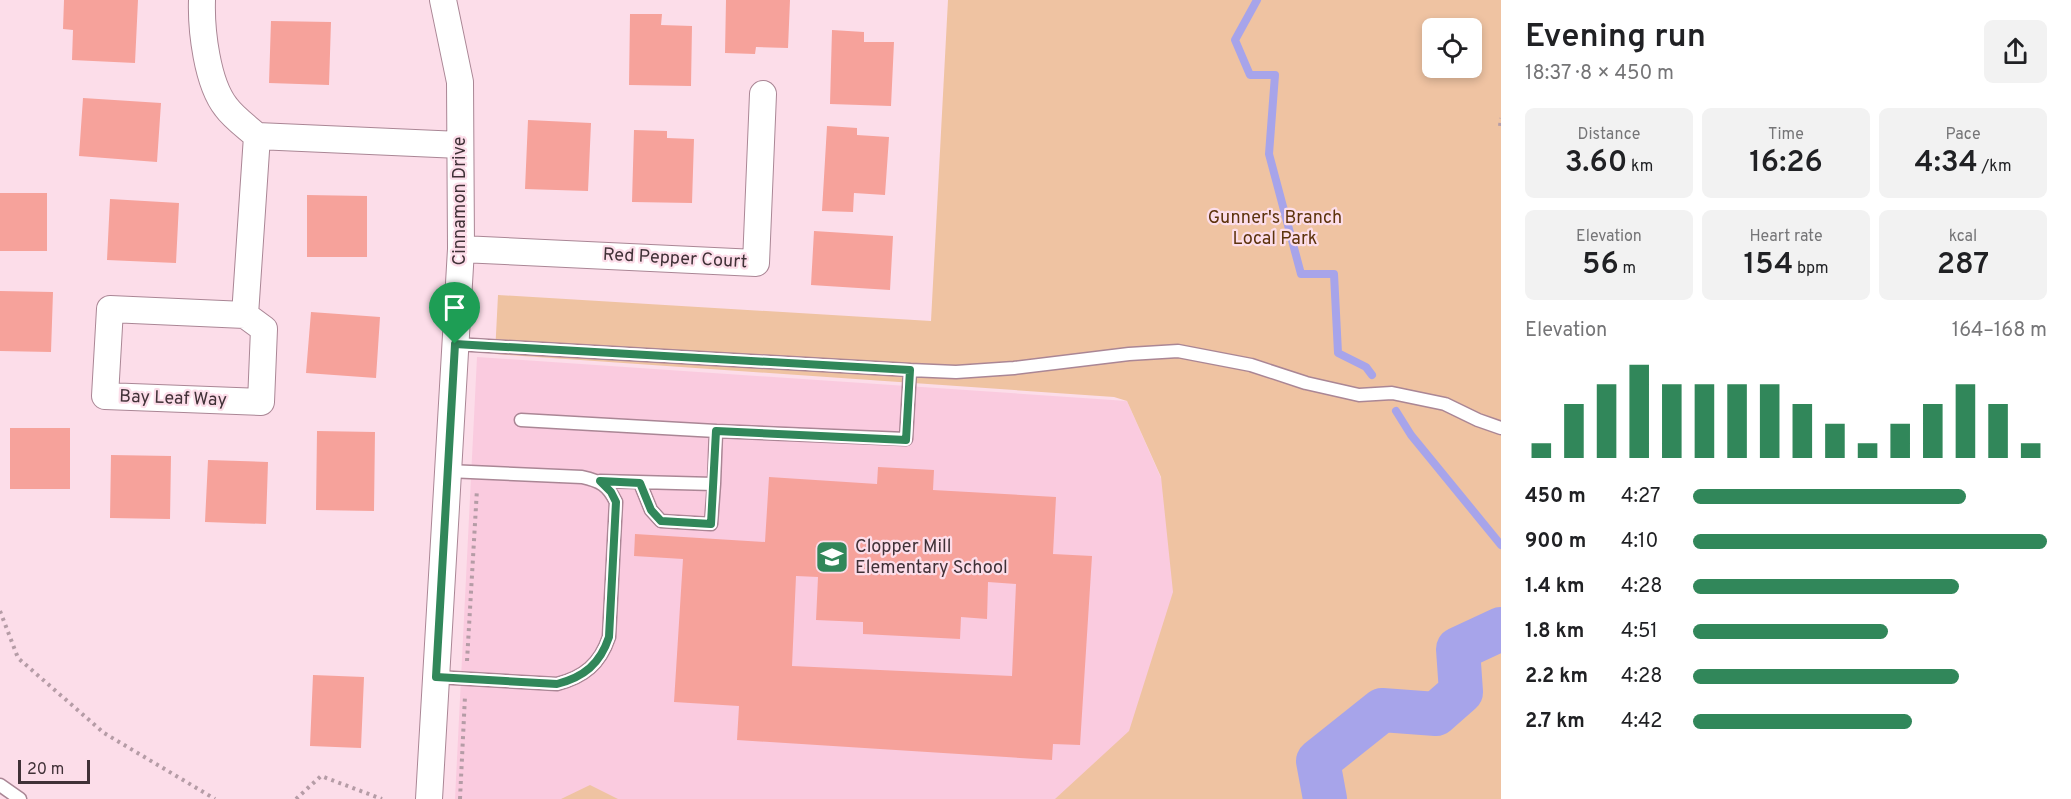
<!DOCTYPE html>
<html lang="en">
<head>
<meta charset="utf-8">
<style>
	body { margin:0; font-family:Overpass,sans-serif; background:#f2f2f2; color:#202124; height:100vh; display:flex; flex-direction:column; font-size:22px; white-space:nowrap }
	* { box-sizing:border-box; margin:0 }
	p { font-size:20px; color:#757577 }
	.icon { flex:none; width:33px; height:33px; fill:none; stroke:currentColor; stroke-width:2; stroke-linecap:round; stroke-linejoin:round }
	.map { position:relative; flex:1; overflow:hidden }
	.details { display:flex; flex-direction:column; background:#fff; width:570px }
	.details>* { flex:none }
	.buttons { position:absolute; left:1422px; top:18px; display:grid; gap:12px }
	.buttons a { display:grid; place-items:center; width:60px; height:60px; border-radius:9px; background:#fff; box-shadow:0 3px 9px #0003; font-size:30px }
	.scale { position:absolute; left:18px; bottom:15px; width:72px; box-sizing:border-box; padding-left:6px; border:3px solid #403137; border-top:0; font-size:16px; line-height:21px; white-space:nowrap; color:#403137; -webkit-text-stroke:4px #fcdde9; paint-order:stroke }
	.pin { position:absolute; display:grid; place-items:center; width:51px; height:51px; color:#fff; margin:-62px -26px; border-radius:50% 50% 50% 0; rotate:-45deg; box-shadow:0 0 6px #0007 }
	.pin .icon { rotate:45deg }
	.round { display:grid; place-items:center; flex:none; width:63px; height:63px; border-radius:9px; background:#f2f2f2 }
	.head { display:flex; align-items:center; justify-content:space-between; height:102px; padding:0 24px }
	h1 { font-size:33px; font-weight:600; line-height:45px }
	.metrics { display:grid; grid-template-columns:repeat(3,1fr); gap:9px; height:102px; padding:6px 24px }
	.metrics div { display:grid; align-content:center; border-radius:9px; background:#f2f2f2; text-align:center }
	.metrics b { font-size:30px; font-weight:600 }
	.metrics small { font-size:16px; font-weight:400 }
	.metrics p { font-size:16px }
	.chart { height:168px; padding:12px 24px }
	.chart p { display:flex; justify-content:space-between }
	.chart svg { width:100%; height:108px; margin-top:6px; stroke:#31875a; stroke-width:6 }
	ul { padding:0 24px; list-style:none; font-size:20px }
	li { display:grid; grid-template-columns:96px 72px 1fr; align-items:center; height:45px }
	li i { height:15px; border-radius:8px; background:#31875a }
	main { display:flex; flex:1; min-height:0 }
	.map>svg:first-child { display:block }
</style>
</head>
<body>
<main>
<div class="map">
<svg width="1501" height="799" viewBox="0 0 1501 799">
	<rect width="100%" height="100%" fill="#fcdde9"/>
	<path fill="#facbdf" d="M477 357 1127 401 1226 625 1135 799H455Z"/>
	<path fill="#efc3a2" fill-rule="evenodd" d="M948 0H1501V799H1055L1129 731 1173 592 1161 477 1127 401 1114 397 495 354 498 295 931 321ZM1432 28H1472V68H1432Z
		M590 785 618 799H561Z"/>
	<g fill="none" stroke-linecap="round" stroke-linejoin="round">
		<path stroke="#a7a4ea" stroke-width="8" d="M1257 0 1235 40 1250 75H1275L1269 154 1301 274H1334L1338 353 1366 367 1372 375
			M1396 411 1411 435 1501 545"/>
		<path stroke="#a7a4ea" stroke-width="44" d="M1325 799 1318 761 1382 710 1436 714 1461 692 1458 649 1501 629"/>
	</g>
	<path fill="#f6a29b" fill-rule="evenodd" d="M64 0H138L135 63 72 60 73 30 63 29Z
		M726 0H790L788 48 756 47 755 54 725 53Z
		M630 14H662L661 25 692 26 691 86 629 85Z
		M271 21 331 22 329 85 269 83Z
		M832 30 864 32V42H894L891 106 830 104Z
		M83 98 161 103 157 162 79 156Z
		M528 120 591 123 588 191 525 189Z
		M827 126 857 128V135L889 137 885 195 854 193 853 212 822 211Z
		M634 130 667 131V138L694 139 692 203 632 202Z
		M0 193H47V251H0Z
		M307 195 367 196V257H307Z
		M110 199 179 203 176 263 107 260Z
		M814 231 893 236 890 290 811 285Z
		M0 291 53 292 51 352 0 351Z
		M311 312 380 317 376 378 306 373Z
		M10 428H70V489H10Z
		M317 431 375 432 374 511 316 510Z
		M111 455 171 456 170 519 110 518Z
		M208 460 268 462 266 524 205 522Z
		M878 467 934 470 933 490 1056 497 1053 554 1092 556 1080 745 1053 744 1052 760 737 740 739 706 674 702 683 559 634 556 635 534 765 542 769 477 877 484ZM796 576 818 577 816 620 863 622V634L960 639 961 617 987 619 988 582 1016 584 1012 676 792 666Z
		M313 675 364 677 361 748 310 746Z"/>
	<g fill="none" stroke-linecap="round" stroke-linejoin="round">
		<defs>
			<path id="service" d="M455 344 910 370 906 439 716 431 714 484 600 481
				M910 370 956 372 1014 368 1129 354 1178 351 1251 365 1306 383 1359 395 1392 393 1445 404 1478 420 1501 428
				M521 420 716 431
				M640 483 651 510 661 521 711 524 714 484
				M436 677 557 684C584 677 600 664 609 637L616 502C608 485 600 481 582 477L448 471
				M0 785 20 799"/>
			<path id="minor" d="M202 0C201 30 207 83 226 107 234 118 247 127 257 136L460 145
				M461 249 756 263 763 94
				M245 315 110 309 105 396 261 402 264 329 245 315 257 136
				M429 799 461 249 460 82 443 0"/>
		</defs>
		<use href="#service" stroke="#aa8695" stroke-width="15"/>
		<use href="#minor" stroke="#aa8695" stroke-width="28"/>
		<path stroke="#b59ca6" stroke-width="4" stroke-dasharray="3 4.5" stroke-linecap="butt" d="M1500 126 1501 118
			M0 611 18 658 104 733 215 799
			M467 661 477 489
			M296 799 321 776 382 799
			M460 799 465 696"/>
		<use href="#service" stroke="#fff" stroke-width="12"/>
		<use href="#minor" stroke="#fff" stroke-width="26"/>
	</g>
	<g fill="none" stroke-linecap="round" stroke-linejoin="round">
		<defs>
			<path id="route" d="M455 344 910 370 906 440 716 431 711 524 661 521 651 510 640 483 600 481 611 492 616 502 609 637C600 664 584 677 557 684L436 677Z"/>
		</defs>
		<use href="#route" stroke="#fff" stroke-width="12"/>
		<use href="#route" stroke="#31875a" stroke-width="8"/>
	</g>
	<defs>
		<symbol id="school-square" viewBox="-11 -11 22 22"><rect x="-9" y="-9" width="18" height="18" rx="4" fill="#31875a" stroke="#fcdde9"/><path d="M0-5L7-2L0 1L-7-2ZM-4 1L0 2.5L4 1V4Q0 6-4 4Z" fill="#fff"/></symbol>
	</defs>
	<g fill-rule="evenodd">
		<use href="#school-square" x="813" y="538" width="38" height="38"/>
	</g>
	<g text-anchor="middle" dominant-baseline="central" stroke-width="4.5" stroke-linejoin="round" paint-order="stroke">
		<g font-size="18" fill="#403137" stroke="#fcdde9">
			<text transform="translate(460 201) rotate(-90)">Cinnamon Drive</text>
			<text transform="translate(675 259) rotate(3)">Red Pepper Court</text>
			<text transform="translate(173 399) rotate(2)">Bay Leaf Way</text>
		</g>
		<g font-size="18" fill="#5d330c" stroke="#fcdde9">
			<text x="1275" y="218">Gunner's Branch<tspan x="1275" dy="21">Local Park</tspan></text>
		</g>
		<g font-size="18" fill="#403137" stroke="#fcdde9" text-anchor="start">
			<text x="855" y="547">Clopper Mill<tspan x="855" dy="21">Elementary School</tspan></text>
		</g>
	</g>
</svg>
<div class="buttons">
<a><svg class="icon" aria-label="locate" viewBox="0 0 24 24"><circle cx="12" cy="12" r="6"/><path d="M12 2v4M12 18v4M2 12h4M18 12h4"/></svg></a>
</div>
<div class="scale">20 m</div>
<div class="pin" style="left:455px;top:344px;background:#1e9e55"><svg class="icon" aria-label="arrive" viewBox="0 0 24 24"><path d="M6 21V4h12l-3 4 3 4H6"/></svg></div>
</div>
<section class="details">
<div class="head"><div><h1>Evening run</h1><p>18:37 · 8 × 450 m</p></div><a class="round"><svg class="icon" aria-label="share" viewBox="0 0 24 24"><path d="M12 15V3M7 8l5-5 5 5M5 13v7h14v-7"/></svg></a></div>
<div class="metrics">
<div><p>Distance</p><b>3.60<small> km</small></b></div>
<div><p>Time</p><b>16:26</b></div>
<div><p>Pace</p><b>4:34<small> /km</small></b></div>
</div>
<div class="metrics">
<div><p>Elevation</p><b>56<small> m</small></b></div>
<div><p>Heart rate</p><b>154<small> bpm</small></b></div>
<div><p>kcal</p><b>287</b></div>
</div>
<div class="chart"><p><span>Elevation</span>164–168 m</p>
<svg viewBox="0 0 160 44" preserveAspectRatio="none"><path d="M5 44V38M15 44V22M25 44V14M35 44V6M45 44V14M55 44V14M65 44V14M75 44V14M85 44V22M95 44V30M105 44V38M115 44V30M125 44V22M135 44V14M145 44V22M155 44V38"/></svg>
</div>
<ul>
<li><b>450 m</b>4:27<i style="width:77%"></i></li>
<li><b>900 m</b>4:10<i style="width:100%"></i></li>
<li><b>1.4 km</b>4:28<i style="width:75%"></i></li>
<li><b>1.8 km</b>4:51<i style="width:55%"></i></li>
<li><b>2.2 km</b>4:28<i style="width:75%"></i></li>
<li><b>2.7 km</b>4:42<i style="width:62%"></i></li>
</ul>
</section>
</main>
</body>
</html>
